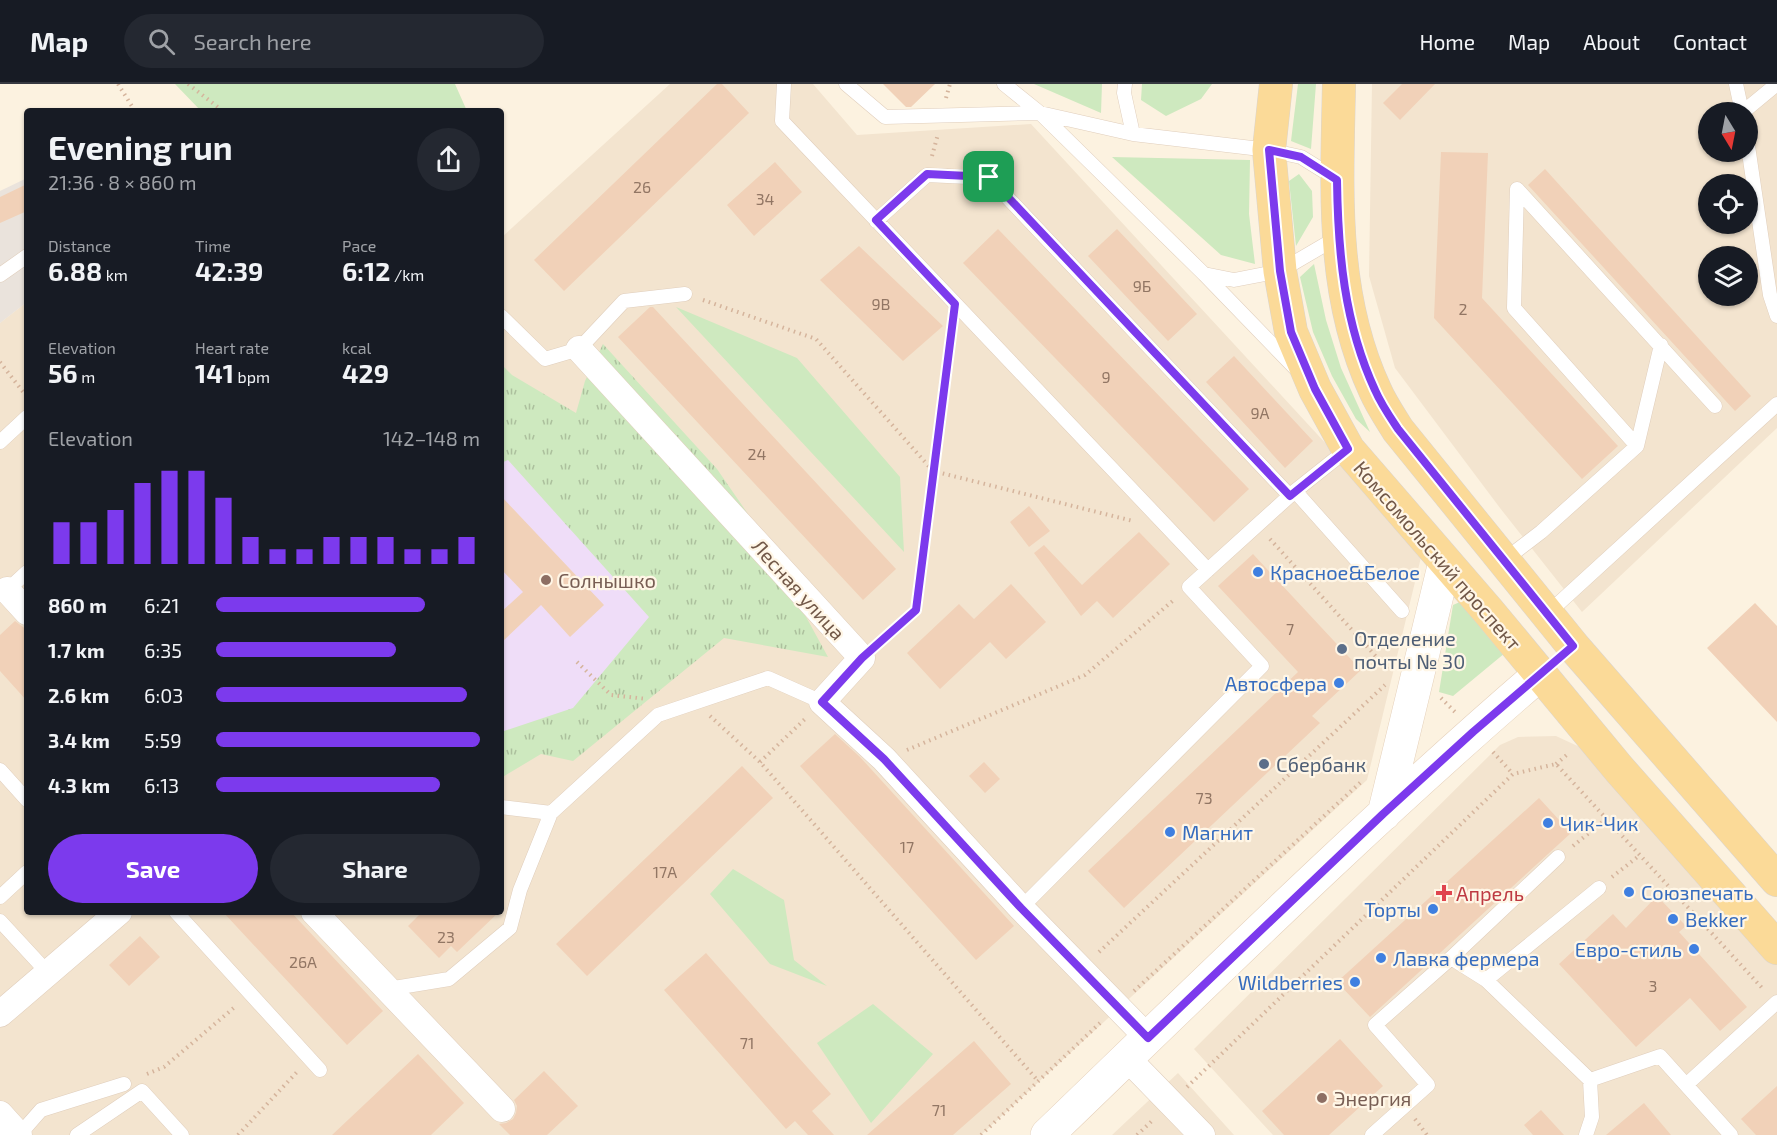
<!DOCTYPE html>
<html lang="en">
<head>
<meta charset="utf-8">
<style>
	body { margin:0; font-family:"Exo 2",sans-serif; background:#242831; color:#f1f3f6; height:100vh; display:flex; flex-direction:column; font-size:22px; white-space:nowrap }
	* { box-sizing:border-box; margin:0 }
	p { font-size:20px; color:#9ea1a6 }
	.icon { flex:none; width:33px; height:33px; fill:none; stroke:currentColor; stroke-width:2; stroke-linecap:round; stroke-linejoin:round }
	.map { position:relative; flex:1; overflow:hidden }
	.drawer { position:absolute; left:24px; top:24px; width:480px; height:807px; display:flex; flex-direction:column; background:#171b24; border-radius:6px; box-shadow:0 2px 4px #0004 }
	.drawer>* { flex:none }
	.needle { width:39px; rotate:170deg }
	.buttons { position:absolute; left:1698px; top:18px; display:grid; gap:12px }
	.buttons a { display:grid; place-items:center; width:60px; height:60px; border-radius:50%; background:#171b24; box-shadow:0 2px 4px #0004; font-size:30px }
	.pin { position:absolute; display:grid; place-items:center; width:51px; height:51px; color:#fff; margin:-26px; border-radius:12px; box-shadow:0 3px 9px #0006 }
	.round { display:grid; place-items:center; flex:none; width:63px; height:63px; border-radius:32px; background:#242831 }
	.head { display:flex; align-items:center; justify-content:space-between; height:102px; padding:0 24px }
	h1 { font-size:33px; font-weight:700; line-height:45px }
	.figures { display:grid; grid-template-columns:repeat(3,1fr); gap:9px; height:102px; padding:6px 24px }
	.figures div { display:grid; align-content:center }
	.figures b { font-size:26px; font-weight:700 }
	.figures small { font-size:16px; font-weight:400 }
	.figures p { font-size:16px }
	.chart { height:168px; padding:12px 24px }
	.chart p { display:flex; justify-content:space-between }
	.chart svg { width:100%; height:108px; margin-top:6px; stroke:#7c3aed; stroke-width:6 }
	.cta { display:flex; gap:12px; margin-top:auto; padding:12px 24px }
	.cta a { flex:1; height:69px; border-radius:36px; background:#7c3aed; color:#fff; font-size:24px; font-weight:700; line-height:69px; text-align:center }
	.cta a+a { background:#242831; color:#f1f3f6 }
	ul { padding:0 24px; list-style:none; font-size:20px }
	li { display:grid; grid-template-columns:96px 72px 1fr; align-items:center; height:45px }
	li i { height:15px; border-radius:8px; background:#7c3aed }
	header { display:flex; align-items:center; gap:36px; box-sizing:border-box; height:84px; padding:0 30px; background:#171b24; border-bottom:2px solid #363941 }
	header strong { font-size:28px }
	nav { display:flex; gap:33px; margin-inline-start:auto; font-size:21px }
	.search { width:420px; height:54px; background:#242831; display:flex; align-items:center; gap:15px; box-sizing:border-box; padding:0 21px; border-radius:33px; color:#9ea1a6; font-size:22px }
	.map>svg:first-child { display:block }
</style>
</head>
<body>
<header>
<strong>Map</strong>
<div class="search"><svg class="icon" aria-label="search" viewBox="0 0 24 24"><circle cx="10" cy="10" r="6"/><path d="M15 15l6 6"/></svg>Search here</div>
<nav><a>Home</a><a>Map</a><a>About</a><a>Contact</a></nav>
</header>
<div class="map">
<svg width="1777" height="1051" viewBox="0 0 1777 1051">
	<defs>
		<pattern id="park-tufts" width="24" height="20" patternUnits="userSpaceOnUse" patternTransform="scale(1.5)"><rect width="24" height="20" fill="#cee9bf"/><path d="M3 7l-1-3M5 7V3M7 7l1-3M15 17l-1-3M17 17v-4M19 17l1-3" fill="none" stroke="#acc09d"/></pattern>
	</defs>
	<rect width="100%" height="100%" fill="#fcf2e0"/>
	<path fill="#f3e4cf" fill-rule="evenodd" d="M670 0H813L857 51 1031 40 1423 465 1367 696 981 1051H0V239L27 218V828H501V154Z
		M1372 0H1777V344L1582 528 1500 424 1395 284 1369 192ZM1708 28H1748V68H1708ZM1708 100H1748V140H1708ZM1708 172H1748V212H1708Z
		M1556 652 1584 665 1777 877V1051H1273L1194 965 1500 661 1518 653Z
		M1178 989 1234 1051H1112Z"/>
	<path fill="#eae3dc" d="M27 94V218L0 239V107Z"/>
	<path fill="#efddf8" d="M501 320 695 534 501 686Z"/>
	<path fill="#cee9bf" d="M175 0H455L467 27H201Z
		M1034 0H1102L1101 29Z
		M1142 0H1212L1201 15 1166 32 1141 16Z
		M1298 0H1316L1311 65 1291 57Z
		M1112 73 1250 76 1249 130 1255 180 1221 171Z
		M1299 90 1312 107 1313 133 1296 162 1289 97Z
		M1314 180 1326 236 1341 284 1370 348 1356 335 1332 292 1313 248 1300 193Z
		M676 223 797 274 900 393 904 468Z
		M1469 514 1505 569 1453 612 1439 608 1453 521Z
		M733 785 784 816 794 876 827 902 770 880 710 810Z
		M873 920 933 970 871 1039 817 959Z"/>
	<path fill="url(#park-tufts)" d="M603 260 717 385 757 443 828 573 724 554 573 677 541 670 501 694V648L573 624 649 533 508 376 501 379V280L512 291 576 329 585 297Z"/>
	<path fill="#f1d1b8" d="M717 0H722L749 29 564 207 534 176Z
		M883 0H935L911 23H906Z
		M1402 0H1435L1400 36 1383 19Z
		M1441 68 1488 69 1482 214 1618 362 1582 395 1434 234Z
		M775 78 802 108 754 152 727 121Z
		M1545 85 1751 312 1735 327 1528 101Z
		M27 100V127L0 139V113Z
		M998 145 1249 405 1214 438 963 179Z
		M1117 145 1197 230 1168 257 1088 172Z
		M859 162 943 242 903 277 820 196Z
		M650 223H653L896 485 863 516 618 253Z
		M1234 272 1313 357 1285 384 1206 298Z
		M501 412 604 521 570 553 541 521 501 559V528L523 508 501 485Z
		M1029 422 1050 447 1029 463 1010 438Z
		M1139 448 1170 480 1113 534 1097 517 1081 532 1034 469 1044 461 1082 501Z
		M1253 470 1361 586 1312 632 1320 639 1124 824 1088 787 1298 588 1218 502Z
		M1011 500 1046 538 1006 575 990 558 940 605 907 569 959 520 974 535Z
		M1755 519 1777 542V638L1707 564Z
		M15 537 27 546V617L0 587V551Z
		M835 650 860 673 1014 842 976 876 800 682Z
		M984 678 1000 695 985 709 969 692Z
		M742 682 773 714 587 892 556 860Z
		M1539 714 1571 749 1370 933 1337 898Z
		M1657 812 1686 842 1679 848 1747 923 1720 947 1690 914 1636 963 1559 880 1613 830 1626 844Z
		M223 828H291L383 927 347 961Z
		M422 828H499L457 868 451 862 439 874 408 842Z
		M140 852 160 873 129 902 109 881Z
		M706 869 831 1010 812 1027 834 1051H808L795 1037 786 1045 664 906Z
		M1340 955 1383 1002 1329 1051H1284L1262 1027Z
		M974 957 1011 1000 953 1051H867Z
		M418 970 464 1019 431 1051H332Z
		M544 987 578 1022 547 1051H510L499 1040 506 1039 513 1035 516 1029 517 1022 514 1016Z
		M1777 1002V1051H1756L1741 1035Z
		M1644 1019 1671 1051H1606Z
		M1541 1026 1564 1051H1533L1524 1041Z"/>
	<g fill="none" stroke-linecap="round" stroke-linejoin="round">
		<defs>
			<path id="service" d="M784 0 782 37 1208 486
				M846 0 885 33 1040 29 1133 50 1269 66 1301 73 1335 94
				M1004 0 1040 29 1204 190 1295 284
				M1125 0 1124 9 1133 50
				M1736 0 1742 28
				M1743 28 1777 0
				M1748 62 1770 211 1777 232
				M1517 105 1514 224 1637 362
				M1517 105 1715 322
				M876 137 927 91 989 94 1290 412
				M1204 190 1234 196 1280 187 1338 153
				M0 191 27 172
				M501 232 545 275 579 265 624 217 685 210
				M0 358 27 333
				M1295 407 1402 527
				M1503 477 1541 448 1637 362 1661 261
				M4 509 27 488
				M1547 530 1777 320
				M0 686 27 716
				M501 723 551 729
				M0 813 27 788
				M1021 824 1262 582 1189 503 1295 407 1348 365
				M176 828 320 986
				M0 837 48 889
				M1451 874 1558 773
				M1486 896 1599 804
				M388 905 449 895 510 844 520 806 551 729 658 631 768 594 822 618
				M1686 1001 1777 918
				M0 1050 19 1051 41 1026 124 1000
				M77 1051 142 1007 182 1051
				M1372 1051 1428 1001 1375 941 1451 874 1486 896 1590 996 1660 972 1731 1051
				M1586 1051 1592 1033 1590 996"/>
			<path id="minor" d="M579 265 862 574 822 618 884 675 1021 824 1148 954 1127 974 1202 1051
				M7 506 27 528
				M314 828 502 1025
				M0 930 119 828
				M0 1030 19 1051"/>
			<path id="secondary" d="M1384 730 1445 478
				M1047 1051C1209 895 1369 737 1540 590"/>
			<path id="primary" d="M1276 0 1269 66 1280 187 1291 248 1315 305 1348 365 1489 528 1619 685 1777 864
				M1339 0C1337 104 1330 209 1375 306 1381 320 1390 333 1398 346L1573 562 1777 796"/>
		</defs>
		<use href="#service" stroke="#e0cebc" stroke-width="15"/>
		<use href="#minor" stroke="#e0cebc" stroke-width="27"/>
		<use href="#secondary" stroke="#e5d0ba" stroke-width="34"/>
		<use href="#primary" stroke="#dad4cf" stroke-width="34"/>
		<path stroke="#d5b49c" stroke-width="4" stroke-dasharray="1.5 4.5" stroke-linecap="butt" d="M118 0 135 27
			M188 0 223 27
			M946 14 950 0
			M932 72 938 50
			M703 216 816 255 933 387 1133 437
			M0 278 27 313
			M1270 455 1389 587
			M880 558 916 526 952 244
			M577 578 611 611 647 615
			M1441 614 1455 628
			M710 632 760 678 1038 997
			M907 666 1085 591 1175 515
			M1493 668 1513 690
			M760 678 805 635
			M1556 680 1569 669
			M1573 762 1606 735
			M1612 793 1640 771
			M1099 868 1385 601
			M1134 907 1362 697
			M147 990 164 983 236 922
			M1187 1003 1513 690 1556 680 1764 906
			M1415 1035 1427 1051
			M238 1051 297 988
			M981 1051 1100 939
			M1137 1051 1154 1035"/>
		<use href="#service" stroke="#fff" stroke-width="14"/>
		<use href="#minor" stroke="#fff" stroke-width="26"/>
		<use href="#secondary" stroke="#fff" stroke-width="33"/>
		<use href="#primary" stroke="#fbda98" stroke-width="33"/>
	</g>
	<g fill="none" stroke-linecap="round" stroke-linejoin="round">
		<defs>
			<path id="route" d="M1269 66 1301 73 1337 96C1338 168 1344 239 1375 306 1381 320 1390 333 1398 345L1573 562 1473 648 1383 730 1148 954 1021 824 884 675 822 618 862 574 916 526 955 220 876 136 927 90 989 93 1290 412 1348 365 1315 305 1291 248 1280 187Z"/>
		</defs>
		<use href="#route" stroke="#fff" stroke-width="12"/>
		<use href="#route" stroke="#7c3aed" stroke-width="8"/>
	</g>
	<g fill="#3f7fe0" stroke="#fff6e6" stroke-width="2">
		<circle cx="1258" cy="488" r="6"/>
		<circle cx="1339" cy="599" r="6"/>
		<circle cx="1548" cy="739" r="6"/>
		<circle cx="1170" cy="748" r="6"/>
		<circle cx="1629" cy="808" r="6"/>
		<circle cx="1433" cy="825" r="6"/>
		<circle cx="1673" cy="835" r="6"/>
		<circle cx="1694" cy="865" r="6"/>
		<circle cx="1381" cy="874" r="6"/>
		<circle cx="1355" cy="898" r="6"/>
	</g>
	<g fill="#8d6e63" stroke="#fff6e6" stroke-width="2">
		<circle cx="546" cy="496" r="6"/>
		<circle cx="1322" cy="1014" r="6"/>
	</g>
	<g fill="#5c6f8a" stroke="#fff6e6" stroke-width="2">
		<circle cx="1342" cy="565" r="6"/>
		<circle cx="1264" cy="680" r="6"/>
	</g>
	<path fill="#e0444e" stroke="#fff6e6" stroke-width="2" d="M1441 800h6v6h6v6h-6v6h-6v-6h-6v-6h6z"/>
	<g text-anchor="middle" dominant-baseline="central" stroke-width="4.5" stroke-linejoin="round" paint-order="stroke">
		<g font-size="16" fill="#927664">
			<text x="642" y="102">26</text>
			<text x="765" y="114">34</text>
			<text x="1142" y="201">9Б</text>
			<text x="881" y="219">9В</text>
			<text x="1463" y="224">2</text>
			<text x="1106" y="292">9</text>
			<text x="1260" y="328">9А</text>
			<text x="757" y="369">24</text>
			<text x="1290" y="544">7</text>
			<text x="1204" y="713">73</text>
			<text x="907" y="762">17</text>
			<text x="665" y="787">17А</text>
			<text x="446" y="852">23</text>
			<text x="303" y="877">26А</text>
			<text x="1653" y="901">3</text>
			<text x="747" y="958">71</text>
			<text x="939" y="1025">71</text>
		</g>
		<g font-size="20" fill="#725848" stroke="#fff6e6">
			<text transform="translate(1438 471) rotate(49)">Комсомольский проспект</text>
			<text transform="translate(799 505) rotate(48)">Лесная улица</text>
		</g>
		<g font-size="20" fill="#366cbe" stroke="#fff6e6" text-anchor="start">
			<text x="1270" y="488">Красное&amp;Белое</text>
			<text x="1327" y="599" text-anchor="end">Автосфера</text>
			<text x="1560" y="739">Чик-Чик</text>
			<text x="1182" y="748">Магнит</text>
			<text x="1641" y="808">Союзпечать</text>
			<text x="1421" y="825" text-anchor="end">Торты</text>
			<text x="1685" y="835">Bekker</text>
			<text x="1682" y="865" text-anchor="end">Евро-стиль</text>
			<text x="1393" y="874">Лавка фермера</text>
			<text x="1343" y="898" text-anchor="end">Wildberries</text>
		</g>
		<g font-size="20" fill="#785e54" stroke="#fff6e6" text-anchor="start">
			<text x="558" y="496">Солнышко</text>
			<text x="1334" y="1014">Энергия</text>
		</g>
		<g font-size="20" fill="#4e5e75" stroke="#fff6e6" text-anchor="start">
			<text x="1354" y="554">Отделение<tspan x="1354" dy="23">почты № 30</tspan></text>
			<text x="1276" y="680">Сбербанк</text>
		</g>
		<g font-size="20" fill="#be3a42" stroke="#fff6e6" text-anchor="start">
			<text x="1456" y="809">Апрель</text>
		</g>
	</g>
</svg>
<div class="buttons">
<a><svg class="needle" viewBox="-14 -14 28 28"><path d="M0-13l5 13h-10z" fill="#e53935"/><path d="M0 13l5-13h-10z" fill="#9ea1a6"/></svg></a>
<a><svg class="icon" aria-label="locate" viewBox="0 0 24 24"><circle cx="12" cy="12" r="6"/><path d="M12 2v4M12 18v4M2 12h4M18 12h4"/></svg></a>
<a><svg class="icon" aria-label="layers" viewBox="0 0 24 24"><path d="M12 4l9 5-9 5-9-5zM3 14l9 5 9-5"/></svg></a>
</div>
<div class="pin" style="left:989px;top:93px;background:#1e9e55"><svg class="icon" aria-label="arrive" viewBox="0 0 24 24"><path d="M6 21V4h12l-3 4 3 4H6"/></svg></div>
<section class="drawer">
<div class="head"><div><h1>Evening run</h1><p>21:36 · 8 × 860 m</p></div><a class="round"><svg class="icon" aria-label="share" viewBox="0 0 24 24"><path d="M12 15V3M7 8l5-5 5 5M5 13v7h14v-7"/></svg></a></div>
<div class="figures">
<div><p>Distance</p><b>6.88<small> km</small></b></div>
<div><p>Time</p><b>42:39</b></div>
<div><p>Pace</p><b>6:12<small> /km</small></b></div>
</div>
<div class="figures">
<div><p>Elevation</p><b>56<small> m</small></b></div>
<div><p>Heart rate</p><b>141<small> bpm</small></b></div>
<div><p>kcal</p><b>429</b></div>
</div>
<div class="chart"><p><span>Elevation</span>142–148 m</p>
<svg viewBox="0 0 160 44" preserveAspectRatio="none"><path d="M5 44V27M15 44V27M25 44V22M35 44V11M45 44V6M55 44V6M65 44V17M75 44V33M85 44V38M95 44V38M105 44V33M115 44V33M125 44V33M135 44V38M145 44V38M155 44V33"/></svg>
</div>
<ul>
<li><b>860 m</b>6:21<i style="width:79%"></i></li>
<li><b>1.7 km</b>6:35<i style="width:68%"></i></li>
<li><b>2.6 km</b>6:03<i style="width:95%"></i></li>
<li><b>3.4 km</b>5:59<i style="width:100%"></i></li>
<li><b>4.3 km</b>6:13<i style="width:85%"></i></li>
</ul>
<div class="cta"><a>Save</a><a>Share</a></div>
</section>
</div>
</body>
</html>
